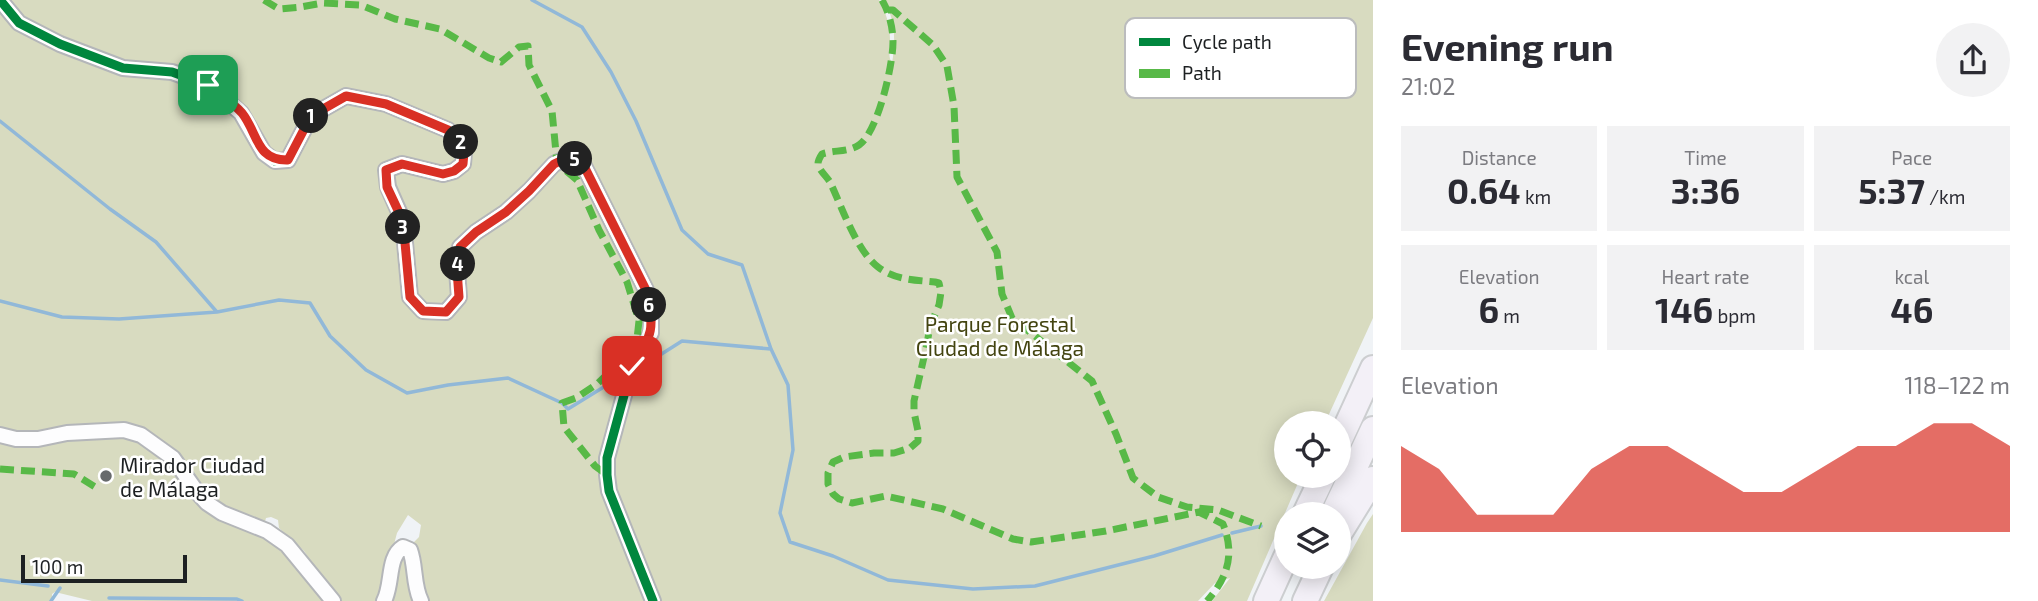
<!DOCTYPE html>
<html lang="en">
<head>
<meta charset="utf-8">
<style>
	body { margin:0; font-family:"Exo 2",sans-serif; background:#f2f2f3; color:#2b2b33; height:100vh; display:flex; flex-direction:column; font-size:26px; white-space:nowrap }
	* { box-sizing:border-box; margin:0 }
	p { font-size:23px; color:#7c7c81 }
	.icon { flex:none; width:38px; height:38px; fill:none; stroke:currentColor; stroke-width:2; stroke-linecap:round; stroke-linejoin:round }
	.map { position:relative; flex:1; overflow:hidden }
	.sheet { display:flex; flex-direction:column; background:#fff; width:665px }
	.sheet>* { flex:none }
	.controls { position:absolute; left:1274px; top:411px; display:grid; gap:14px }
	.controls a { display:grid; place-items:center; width:77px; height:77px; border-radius:50%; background:#fff; box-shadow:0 4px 18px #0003; font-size:35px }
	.scale { position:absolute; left:21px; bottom:18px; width:166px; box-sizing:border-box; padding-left:7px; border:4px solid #1d2022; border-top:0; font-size:19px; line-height:24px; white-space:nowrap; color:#1d2022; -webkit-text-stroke:5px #fff; paint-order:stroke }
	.pin { position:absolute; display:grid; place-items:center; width:60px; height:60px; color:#fff; margin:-30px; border-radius:14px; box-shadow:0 4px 10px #0006 }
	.km { position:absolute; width:35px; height:35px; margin:-18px; border-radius:50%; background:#222; color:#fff; font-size:19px; line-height:35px; text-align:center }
	.round { display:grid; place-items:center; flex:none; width:74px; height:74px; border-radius:37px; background:#f2f2f3 }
	.overview { display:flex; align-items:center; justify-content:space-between; height:119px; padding:0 28px }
	h1 { font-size:38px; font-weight:700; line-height:52px }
	.metrics { display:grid; grid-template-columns:repeat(3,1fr); gap:10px; height:119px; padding:7px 28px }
	.metrics div { display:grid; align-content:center; border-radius:0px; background:#f2f2f3; text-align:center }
	.metrics b { font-size:35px; font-weight:700 }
	.metrics small { font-size:19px; font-weight:400 }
	.metrics p { font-size:19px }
	.chart { height:196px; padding:14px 28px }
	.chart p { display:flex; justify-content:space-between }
	.chart svg { width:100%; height:126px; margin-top:7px; fill:#d93025; opacity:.7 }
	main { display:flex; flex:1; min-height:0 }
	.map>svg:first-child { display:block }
</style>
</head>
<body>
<main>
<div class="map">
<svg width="1373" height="601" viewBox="0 0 1373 601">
	<rect width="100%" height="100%" fill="#f0f3f6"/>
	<path fill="#d8dbc0" d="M0 0H879C886 12 890 25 890 40 891 49 887 55 892 63 896 42 895 19 884 0H1373V318L1325 423 1286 424V476H1301L1247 601H1212L1230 578 1215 583 1198 601H658L603 462 649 601H429L424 596 418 552 413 543 419 537 421 525 408 515 397 533 379 601H337L304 551 279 528 278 520 271 517 266 518 262 532 278 543 329 601H92L55 592 52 594V601H0Z
		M1373 514V601H1324L1367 523Z
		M403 554 408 557 418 601H388L398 564Z"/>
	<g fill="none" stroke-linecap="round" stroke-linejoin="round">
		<path stroke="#91b8d8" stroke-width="3.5" d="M532 0 582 27 611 72 636 121 682 230 708 254 742 265 771 349 788 385 793 450 780 513 790 542 833 556 888 580 973 589 1035 586 1154 556 1222 535
			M0 121 110 209 156 242 216 311
			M0 301 62 317 119 319 217 312 279 300 310 303 330 336 366 370 407 393 448 385 508 378 562 403 568 409 620 377
			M638 369 682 341 771 349
			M1232 533 1261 526
			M0 580 48 586
			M109 598 237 599 242 601
			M51 601 60 588"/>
		<defs>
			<path id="minor" d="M0 0 19 23 60 44 123 68 172 72 208 85 241 113 264 153 275 161 288 160 311 116 346 96 386 104 448 130 462 143 464 152 463 164 454 171 443 174 402 164 386 170 388 187 403 221 410 297 423 311 446 312 459 297 457 270 460 247 476 232 506 212 529 191 554 164 569 157 576 159 584 166 646 290 651 311V333L632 366 607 458V475L609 491 653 601
				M0 435 16 439H38L67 433 124 430 141 435 173 458 197 492 207 503 222 513 267 531 287 545 333 601
				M384 601C393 584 387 557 403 547L410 550C416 566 413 585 421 601"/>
			<path id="motorway" d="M1339 442 1373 368
				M1305 514 1323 476
				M1333 514 1373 429
				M1339 534 1373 479
				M1266 601 1286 557
				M1305 601 1321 567"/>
		</defs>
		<use href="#minor" stroke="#b4b6b9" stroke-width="18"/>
		<use href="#motorway" stroke="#ccced0" stroke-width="28"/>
		<use href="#minor" stroke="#fdfdfe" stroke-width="14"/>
		<use href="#motorway" stroke="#f3f0f7" stroke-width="24"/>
		<path stroke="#58b947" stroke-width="7" stroke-dasharray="14 7" stroke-linecap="butt" d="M264 0 279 9 301 7 323 3 361 5 395 19 440 29 489 58 501 62 519 47 528 46 529 65 552 111 557 163 577 180 599 230 627 282 639 321 637 339 617 365 597 384 576 398 562 403 564 427 595 466 607 475
			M882 0C889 12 893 28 893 42 893 65 878 132 859 145 849 152 834 150 822 154 820 157 818 160 818 164 819 170 827 177 830 182 842 207 856 250 878 267 895 280 915 280 935 282L939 283 941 292 939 305 930 326 927 344 914 401V412L918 431V441L910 448 894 453H874L844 457 833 462 828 473V484L833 494 839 499 852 503 886 496 943 509 1013 539 1031 542 1106 531 1199 512 1223 524C1235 554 1228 577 1207 601
			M888 10H893L933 45 947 66 954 106 957 177 997 252 1002 294 1012 318 1092 381 1116 434 1133 478 1158 497 1187 507 1218 510 1261 526
			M0 469 74 474 97 488"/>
		<defs>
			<path id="cycleway" d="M0 0 19 23 60 44 123 68 172 72 208 85 241 113 264 153 275 161 288 160 311 116 346 96 386 104 448 130 462 143 464 152 463 164 454 171 443 174 402 164 386 170 388 187 403 221 410 297 423 311 446 312 459 297 457 270 460 247 476 232 506 212 529 191 554 164 569 157 576 159 584 166 646 290 651 311V333L632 366 607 458V475L609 491 653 601"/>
		</defs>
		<use href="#cycleway" stroke="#fff" stroke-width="13"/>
		<use href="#cycleway" stroke="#00873e" stroke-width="9"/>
	</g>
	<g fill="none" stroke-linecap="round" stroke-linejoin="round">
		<defs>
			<path id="route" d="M208 85C219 94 233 103 242 113 258 133 256 161 288 160L311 116 346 96 386 104 448 130 462 143 464 152 463 164 454 171 443 174 402 164 386 170 387 187 403 221 410 297 423 311 446 312 459 297 457 270 460 247 476 232 506 212 529 191 554 164 569 157 576 159 584 166 646 290C655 329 653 334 632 366"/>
		</defs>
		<use href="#route" stroke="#fff" stroke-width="14"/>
		<use href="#route" stroke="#d93025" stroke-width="9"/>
	</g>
	<circle fill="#676a6c" stroke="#fff" stroke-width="2.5" cx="106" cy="476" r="7"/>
	<g text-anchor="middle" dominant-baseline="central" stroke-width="5" stroke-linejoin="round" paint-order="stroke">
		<g font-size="21" fill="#434410" stroke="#fff">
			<text x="1000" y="323">Parque Forestal<tspan x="1000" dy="24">Ciudad de Málaga</tspan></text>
		</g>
		<g font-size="21" fill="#1d2022" stroke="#fff" text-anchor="start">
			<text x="120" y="464">Mirador Ciudad<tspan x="120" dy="24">de Málaga</tspan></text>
		</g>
	</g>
	<rect x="1125" y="18" width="231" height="80" rx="10" fill="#fff" stroke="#bbbcbd" stroke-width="2"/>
	<rect x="1139" y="38" width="31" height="8" fill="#00873e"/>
	<rect x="1139" y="69" width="31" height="9" fill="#58b947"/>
	<g font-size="19" fill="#1d2022">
		<text x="1182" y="49">Cycle path</text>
		<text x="1182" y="80">Path</text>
	</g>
</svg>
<div class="controls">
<a><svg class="icon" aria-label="locate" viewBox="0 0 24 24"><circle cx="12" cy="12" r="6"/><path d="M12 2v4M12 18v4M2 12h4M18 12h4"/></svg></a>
<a><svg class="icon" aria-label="layers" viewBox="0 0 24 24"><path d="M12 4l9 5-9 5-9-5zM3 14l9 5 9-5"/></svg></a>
</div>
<div class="scale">100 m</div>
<div class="pin" style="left:208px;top:85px;background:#1e9e55"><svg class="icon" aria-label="arrive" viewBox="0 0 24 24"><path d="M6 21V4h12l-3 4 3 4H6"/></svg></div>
<div class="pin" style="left:632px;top:366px;background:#d93025"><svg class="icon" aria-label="check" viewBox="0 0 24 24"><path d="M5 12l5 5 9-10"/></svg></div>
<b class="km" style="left:311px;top:116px">1</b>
<b class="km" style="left:461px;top:142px">2</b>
<b class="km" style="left:403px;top:227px">3</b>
<b class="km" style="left:458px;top:264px">4</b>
<b class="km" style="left:575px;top:159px">5</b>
<b class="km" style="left:649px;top:305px">6</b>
</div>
<section class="sheet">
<div class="overview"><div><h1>Evening run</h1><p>21:02</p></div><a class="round"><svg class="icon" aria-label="share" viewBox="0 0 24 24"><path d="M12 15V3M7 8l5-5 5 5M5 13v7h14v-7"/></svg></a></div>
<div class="metrics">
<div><p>Distance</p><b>0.64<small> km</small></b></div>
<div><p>Time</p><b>3:36</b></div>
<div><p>Pace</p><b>5:37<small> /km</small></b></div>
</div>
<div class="metrics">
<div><p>Elevation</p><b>6<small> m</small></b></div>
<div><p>Heart rate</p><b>146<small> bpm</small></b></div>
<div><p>kcal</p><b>46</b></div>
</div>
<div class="chart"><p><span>Elevation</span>118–122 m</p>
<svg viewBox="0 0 160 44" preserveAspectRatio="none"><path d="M0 44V14L10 22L20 38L30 38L40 38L50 22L60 14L70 14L80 22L90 30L100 30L110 22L120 14L130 14L140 6L150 6L160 14V44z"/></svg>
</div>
</section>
</main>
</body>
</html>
